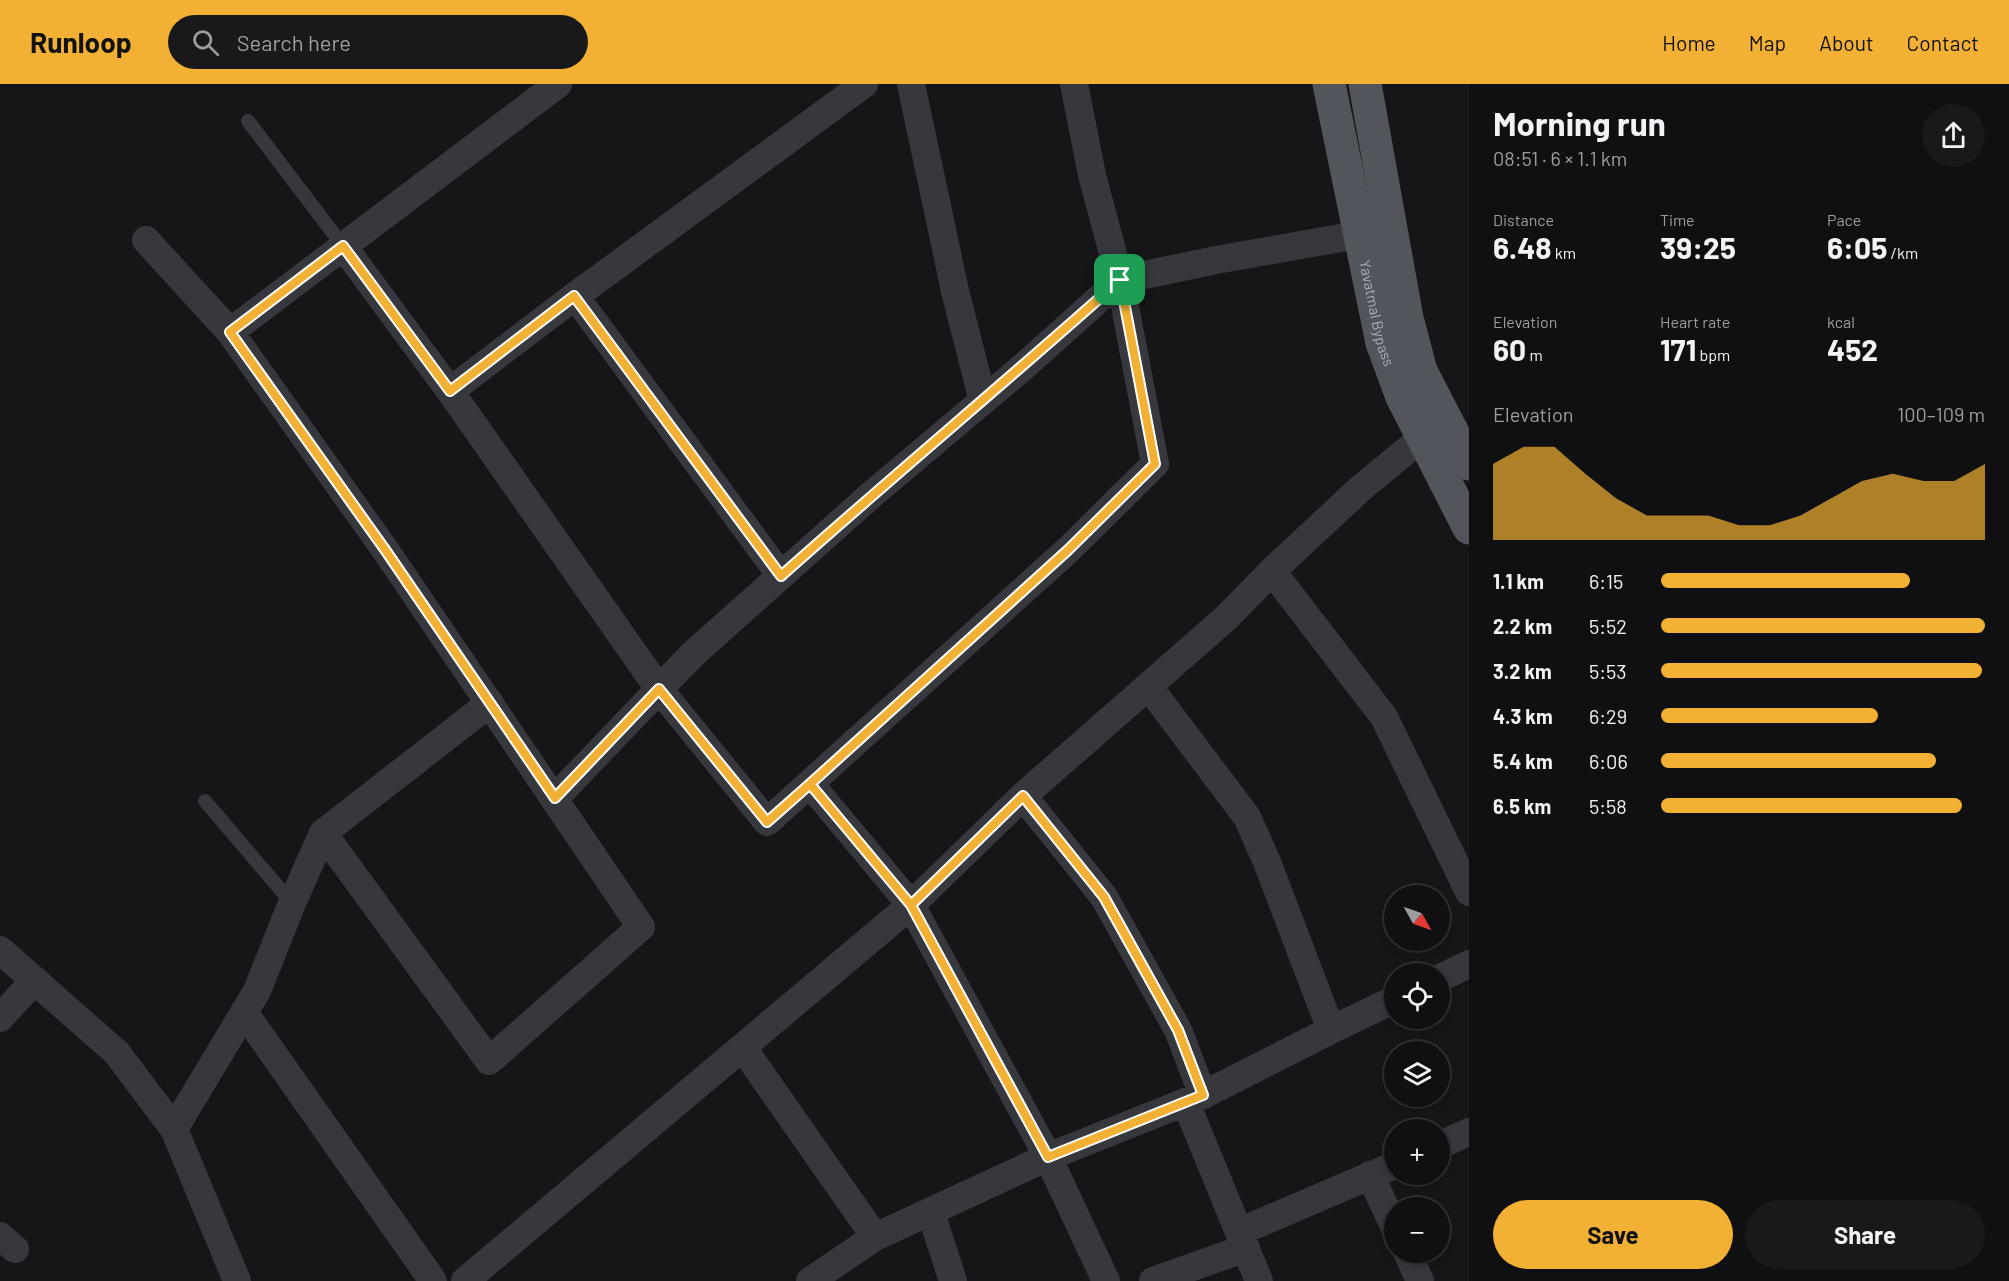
<!DOCTYPE html>
<html lang="en">
<head>
<meta charset="utf-8">
<style>
	body { margin:0; font-family:Barlow,sans-serif; background:#19191b; color:#f1f3f6; height:100vh; display:flex; flex-direction:column; font-size:22px; white-space:nowrap }
	* { box-sizing:border-box; margin:0 }
	p { font-size:20px; color:#9c9d9f }
	.icon { flex:none; width:33px; height:33px; fill:none; stroke:currentColor; stroke-width:2; stroke-linecap:round; stroke-linejoin:round }
	.map { position:relative; flex:1; overflow:hidden }
	.drawer { display:flex; flex-direction:column; background:#101012; width:540px }
	.drawer>* { flex:none }
	.needle { width:39px; rotate:130deg }
	.fabs { position:absolute; left:1384px; top:801px; display:grid; gap:12px }
	.fabs a { display:grid; place-items:center; width:66px; height:66px; border-radius:50%; background:#101012; box-shadow:0 3px 9px #0003,0 0 0 2px #303032; font-size:30px }
	.pin { position:absolute; display:grid; place-items:center; width:51px; height:51px; color:#fff; margin:-26px; border-radius:12px; box-shadow:0 3px 9px #0006 }
	.round { display:grid; place-items:center; flex:none; width:63px; height:63px; border-radius:32px; background:#19191b }
	.summary { display:flex; align-items:center; justify-content:space-between; height:102px; padding:0 24px }
	h1 { font-size:33px; font-weight:700; line-height:45px }
	.figures { display:grid; grid-template-columns:repeat(3,1fr); gap:9px; height:102px; padding:6px 24px }
	.figures div { display:grid; align-content:center }
	.figures b { font-size:30px; font-weight:700 }
	.figures small { font-size:16px; font-weight:400 }
	.figures p { font-size:16px }
	.chart { height:168px; padding:12px 24px }
	.chart p { display:flex; justify-content:space-between }
	.chart svg { width:100%; height:108px; margin-top:6px; fill:#f2b134; opacity:.7 }
	.primary-button { display:flex; gap:12px; margin-top:auto; padding:12px 24px }
	.primary-button a { flex:1; height:69px; border-radius:36px; background:#f2b134; color:#111; font-size:24px; font-weight:700; line-height:69px; text-align:center }
	.primary-button a+a { background:#19191b; color:#f1f3f6 }
	ul { padding:0 24px; list-style:none; font-size:20px }
	li { display:grid; grid-template-columns:96px 72px 1fr; align-items:center; height:45px }
	li i { height:15px; border-radius:8px; background:#f2b134 }
	header { display:flex; align-items:center; gap:36px; box-sizing:border-box; height:84px; padding:0 30px; background:#f2b134; color:#111 }
	header strong { font-size:28px }
	nav { display:flex; gap:33px; margin-inline-start:auto; font-size:21px }
	.search { width:420px; height:54px; background:#19191b; display:flex; align-items:center; gap:15px; box-sizing:border-box; padding:0 21px; border-radius:33px; color:#9c9d9f; font-size:22px }
	main { display:flex; flex:1; min-height:0 }
	.map>svg:first-child { display:block }
</style>
</head>
<body>
<header>
<strong>Runloop</strong>
<div class="search"><svg class="icon" aria-label="search" viewBox="0 0 24 24"><circle cx="10" cy="10" r="6"/><path d="M15 15l6 6"/></svg>Search here</div>
<nav><a>Home</a><a>Map</a><a>About</a><a>Contact</a></nav>
</header>
<main>
<div class="map">
<svg width="1469" height="1197" viewBox="0 0 1469 1197">
	<rect width="100%" height="100%" fill="#161618"/>
	<g fill="none" stroke-linecap="round" stroke-linejoin="round">
		<path stroke="#37383d" stroke-width="14" d="M248 37 343 162
			M205 717 292 819"/>
		<path stroke="#37383d" stroke-width="28" d="M911 0 955 207 983 317
			M146 156 230 248 386 467 641 843 489 977 323 749
			M343 162 450 307 659 605 767 738 1068 466 1155 380 1120 196 1092 91 1074 0
			M575 212 781 492
			M230 248 558 0
			M450 307 575 212 864 0
			M1272 487 1384 633 1469 808
			M1149 603 1247 733 1267 778 1331 946
			M810 700 911 821 1048 1073 1106 1197
			M1023 712 1104 813 1178 946 1203 1011
			M555 714 692 571 870 412 1023 283 1120 196 1216 176 1380 147
			M0 866 117 969 174 1045 237 1197
			M1440 894 1469 880
			M244 928 433 1197
			M0 934 35 896
			M743 964 875 1153
			M1186 1019 1259 1197
			M174 1045 257 907 292 819 323 749 490 619
			M1440 1061 1469 1048
			M1370 1091 1395 1144
			M931 1129 953 1197
			M1239 1148 1395 1081
			M0 1152 15 1165
			M1407 1168 1420 1197
			M465 1197 911 821 1023 712 1226 534 1272 487 1361 404 1423 353 1440 343
			M810 1197 875 1153 1048 1073 1203 1011 1331 946 1395 915
			M1153 1197 1246 1164"/>
		<g stroke="#53555c" stroke-width="33">
			<path id="s1" d="M1329 0 1382 259 1402 313 1469 444"/>
			<path d="M1365 0 1407 234 1421 287 1469 380"/>
		</g>
	</g>
	<g fill="none" stroke-linecap="round" stroke-linejoin="round">
		<defs>
			<path id="route" d="M1120 196C1008 296 893 392 781 492L574 212 450 307 343 162 230 248 386 467 555 714 659 605 767 738 810 700 911 821 1048 1073 1203 1011 1178 946 1104 813 1023 712 911 821 810 700 1068 466 1155 380 1120 196"/>
		</defs>
		<use href="#route" stroke="#fff" stroke-width="12"/>
		<use href="#route" stroke="#f2b134" stroke-width="8"/>
	</g>
	<g text-anchor="middle" dominant-baseline="central" stroke-width="5" stroke-linejoin="round" paint-order="stroke">
		<g font-size="15" fill="#a8adb8" stroke="#111113">
			<text stroke="none"><textPath href="#s1" startOffset="234">Yavatmal Bypass</textPath></text>
		</g>
	</g>
</svg>
<div class="fabs">
<a><svg class="needle" viewBox="-14 -14 28 28"><path d="M0-13l5 13h-10z" fill="#e53935"/><path d="M0 13l5-13h-10z" fill="#9c9d9f"/></svg></a>
<a><svg class="icon" aria-label="locate" viewBox="0 0 24 24"><circle cx="12" cy="12" r="6"/><path d="M12 2v4M12 18v4M2 12h4M18 12h4"/></svg></a>
<a><svg class="icon" aria-label="layers" viewBox="0 0 24 24"><path d="M12 4l9 5-9 5-9-5zM3 14l9 5 9-5"/></svg></a>
<a>+</a>
<a>−</a>
</div>
<div class="pin" style="left:1120px;top:196px;background:#1e9e55"><svg class="icon" aria-label="arrive" viewBox="0 0 24 24"><path d="M6 21V4h12l-3 4 3 4H6"/></svg></div>
</div>
<section class="drawer">
<div class="summary"><div><h1>Morning run</h1><p>08:51 · 6 × 1.1 km</p></div><a class="round"><svg class="icon" aria-label="share" viewBox="0 0 24 24"><path d="M12 15V3M7 8l5-5 5 5M5 13v7h14v-7"/></svg></a></div>
<div class="figures">
<div><p>Distance</p><b>6.48<small> km</small></b></div>
<div><p>Time</p><b>39:25</b></div>
<div><p>Pace</p><b>6:05<small> /km</small></b></div>
</div>
<div class="figures">
<div><p>Elevation</p><b>60<small> m</small></b></div>
<div><p>Heart rate</p><b>171<small> bpm</small></b></div>
<div><p>kcal</p><b>452</b></div>
</div>
<div class="chart"><p><span>Elevation</span>100–109 m</p>
<svg viewBox="0 0 160 44" preserveAspectRatio="none"><path d="M0 44V13L10 6L20 6L30 17L40 27L50 34L60 34L70 34L80 38L90 38L100 34L110 27L120 20L130 17L140 20L150 20L160 13V44z"/></svg>
</div>
<ul>
<li><b>1.1 km</b>6:15<i style="width:77%"></i></li>
<li><b>2.2 km</b>5:52<i style="width:100%"></i></li>
<li><b>3.2 km</b>5:53<i style="width:99%"></i></li>
<li><b>4.3 km</b>6:29<i style="width:67%"></i></li>
<li><b>5.4 km</b>6:06<i style="width:85%"></i></li>
<li><b>6.5 km</b>5:58<i style="width:93%"></i></li>
</ul>
<div class="primary-button"><a>Save</a><a>Share</a></div>
</section>
</main>
</body>
</html>
